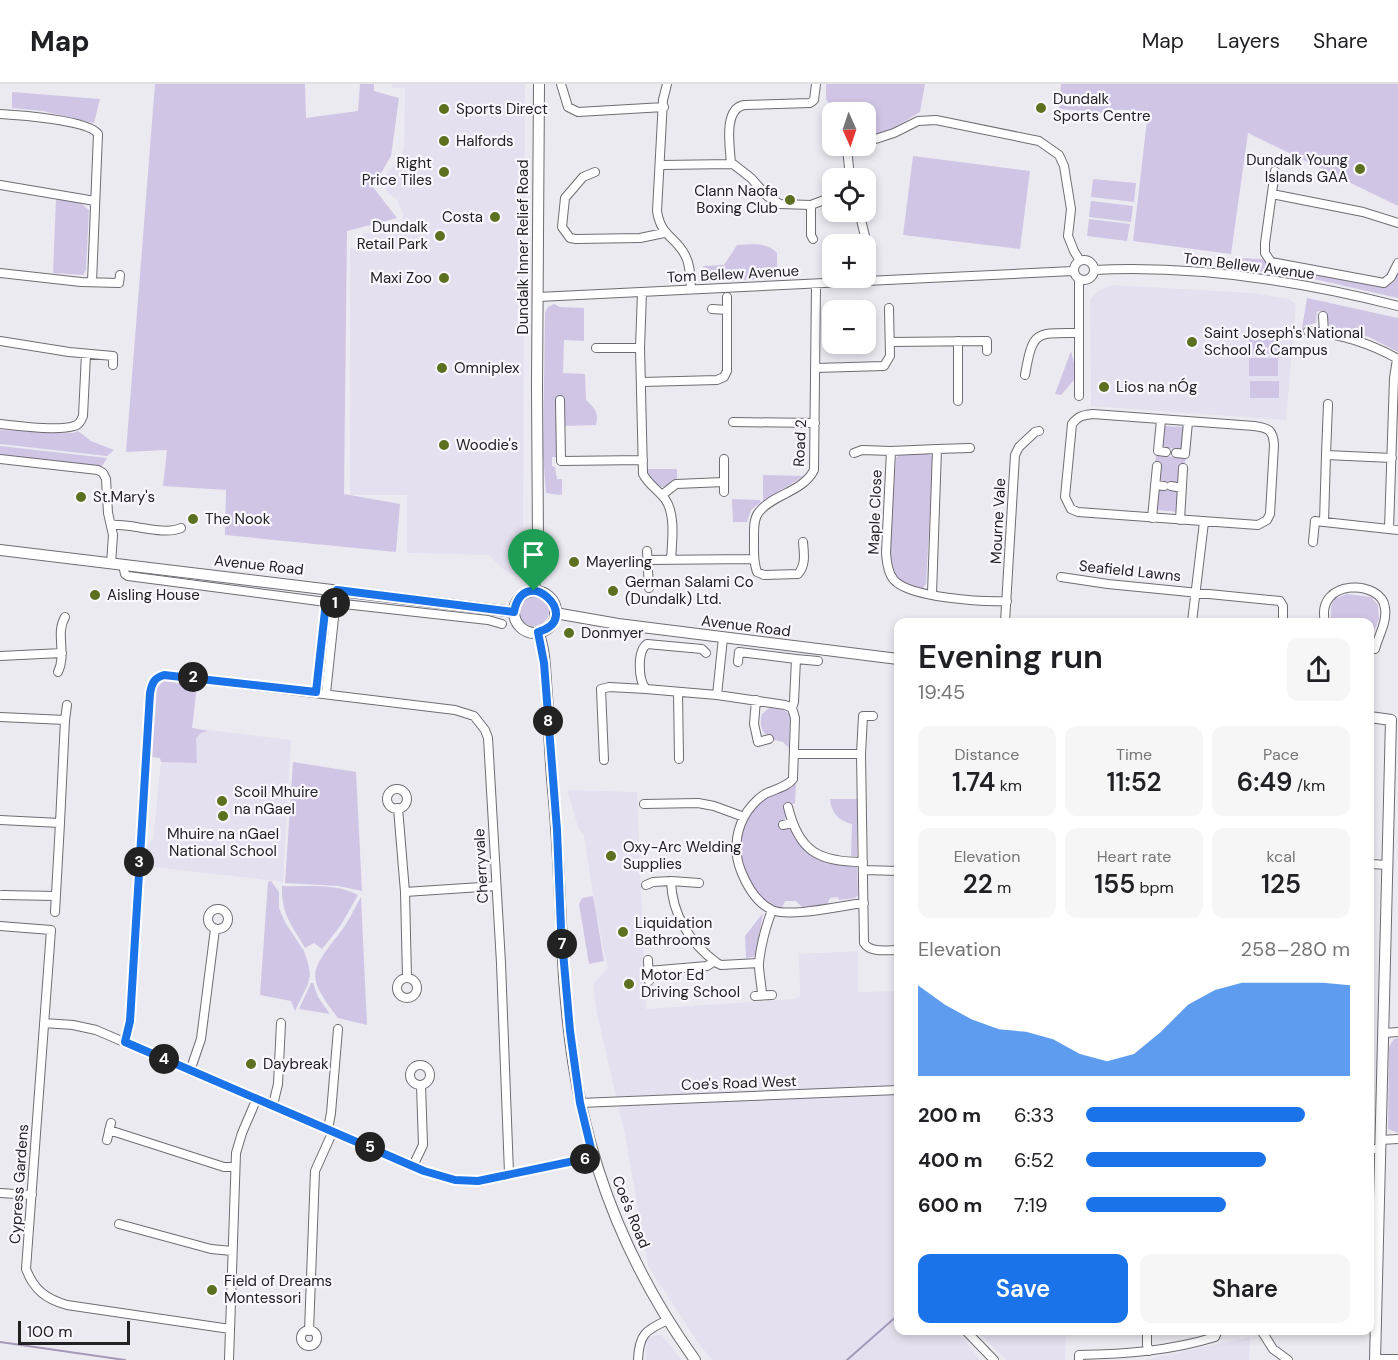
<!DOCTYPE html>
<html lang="en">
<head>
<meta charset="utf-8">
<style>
	body { margin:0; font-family:"DM Sans",sans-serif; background:#f6f6f6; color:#202124; height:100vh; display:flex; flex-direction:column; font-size:22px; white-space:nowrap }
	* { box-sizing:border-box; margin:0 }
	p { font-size:20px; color:#757577 }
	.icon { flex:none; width:33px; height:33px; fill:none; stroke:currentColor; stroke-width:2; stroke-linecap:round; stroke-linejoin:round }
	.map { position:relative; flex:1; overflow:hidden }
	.sheet { position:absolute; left:894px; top:534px; width:480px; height:717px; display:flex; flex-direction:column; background:#fff; border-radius:12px; box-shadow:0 3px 9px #0003 }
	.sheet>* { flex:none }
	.needle { width:39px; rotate:177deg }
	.controls { position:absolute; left:822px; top:18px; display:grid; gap:12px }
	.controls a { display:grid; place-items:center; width:54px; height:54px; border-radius:12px; background:#fff; box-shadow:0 3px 9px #0003; font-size:30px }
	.scale { position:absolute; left:18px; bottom:15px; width:112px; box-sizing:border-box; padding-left:6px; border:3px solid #222124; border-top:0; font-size:16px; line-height:21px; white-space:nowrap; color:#222124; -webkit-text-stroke:4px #faf7ff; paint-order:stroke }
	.pin { position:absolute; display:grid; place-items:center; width:51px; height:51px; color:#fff; margin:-62px -26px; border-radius:50% 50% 50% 0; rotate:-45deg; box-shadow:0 0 6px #0007 }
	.pin .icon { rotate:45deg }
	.km { position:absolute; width:30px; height:30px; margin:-15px; border-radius:50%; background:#222; color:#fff; font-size:16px; line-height:30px; text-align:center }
	.round { display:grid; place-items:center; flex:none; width:63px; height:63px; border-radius:12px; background:#f6f6f6 }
	.head { display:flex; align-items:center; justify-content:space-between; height:102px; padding:0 24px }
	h1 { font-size:33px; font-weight:600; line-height:45px }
	.metrics { display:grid; grid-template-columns:repeat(3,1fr); gap:9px; height:102px; padding:6px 24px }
	.metrics div { display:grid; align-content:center; border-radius:12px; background:#f6f6f6; text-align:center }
	.metrics b { font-size:26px; font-weight:600 }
	.metrics small { font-size:16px; font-weight:400 }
	.metrics p { font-size:16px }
	.chart { height:168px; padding:12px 24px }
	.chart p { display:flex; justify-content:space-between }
	.chart svg { width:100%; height:108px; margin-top:6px; fill:#1a73e8; opacity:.7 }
	.button { display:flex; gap:12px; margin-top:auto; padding:12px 24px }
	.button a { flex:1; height:69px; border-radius:12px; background:#1a73e8; color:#fff; font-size:24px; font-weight:600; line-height:69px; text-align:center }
	.button a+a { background:#f6f6f6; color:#202124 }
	ul { padding:0 24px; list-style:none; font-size:20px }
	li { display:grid; grid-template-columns:96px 72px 1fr; align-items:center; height:45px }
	li i { height:15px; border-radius:8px; background:#1a73e8 }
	header { display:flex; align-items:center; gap:36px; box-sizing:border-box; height:84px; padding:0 30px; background:#fff; border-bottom:2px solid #e0e0e0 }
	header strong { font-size:28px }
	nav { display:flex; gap:33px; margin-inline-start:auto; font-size:21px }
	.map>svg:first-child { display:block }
</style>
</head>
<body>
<header>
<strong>Map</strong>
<nav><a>Map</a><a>Layers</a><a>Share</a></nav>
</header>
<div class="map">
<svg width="1398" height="1276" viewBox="0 0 1398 1276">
	<rect width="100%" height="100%" fill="#eceaf1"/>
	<path fill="#e5e0ef" d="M392 0H525L523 483 520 495 503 485 489 471 407 469V411H350V164H363V149L397 148 403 144V130L397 116 388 109 385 101V91L401 74 404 62 405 4H392Z
		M1113 201 1252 209 1289 215 1296 220 1286 336 1091 322 1090 215 1100 206Z
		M197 601 192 644 291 656 283 798 145 782 146 762 153 755 161 678 160 674 152 673Z
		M567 706 637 708 646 925 795 915 800 912 799 870 858 867V908L898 907V1246L958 1247 980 1276H712L697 1257 648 1182 625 1051 597 930 593 900 608 884 596 830 584 752 578 743Z
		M977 1247H1066L1065 1276H1006Z
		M657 1251H661L667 1257 681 1276H646V1262L648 1254Z
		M1250 1253 1249 1276H1144Z"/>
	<path fill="#d1c5e5" d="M155 0H305L306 34 358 27 360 0H374V7L399 14 391 72 373 103 397 134 347 147 344 410 400 420 396 468 225 451 226 406 163 402 167 366 126 368Z
		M826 0H925L920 28 889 47 866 53V28H834L826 15Z
		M1061 0H1398V122L1248 49 1231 170 1133 157 1148 28C1132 26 1114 24 1099 29 1093 31 1089 36 1082 38L1085 27 1059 25Z
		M12 8 100 15 94 39 43 27 12 24Z
		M913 72 1030 87 1020 165 903 151Z
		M1093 95 1136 99 1134 118 1091 113Z
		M56 115 80 119 89 126 86 186 83 191 53 189Z
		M1091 117 1133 122 1131 138 1089 133Z
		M1089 135 1130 140 1127 157 1087 152Z
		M737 161C751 161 766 157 777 169V194L703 198V182L724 181Z
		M1233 174 1264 175 1385 202 1391 199 1398 189V214L1305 193 1232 184Z
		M1307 214 1398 234V268L1369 253 1331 243 1328 238 1327 228 1317 227 1316 239 1304 242 1303 249 1301 250Z
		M554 220 560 223 584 224V257L564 256 563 289 585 290 586 316C595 324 599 329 596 341L563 342 562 373H552V382L555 383 557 395H562V410L560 411 546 409 543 369 545 229 548 223Z
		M1249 253H1278V270H1249Z
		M1071 267 1075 283 1074 296 1061 311 1055 310Z
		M1249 274H1278V292H1249Z
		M1250 297H1279V314H1250Z
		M1162 342 1184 343 1182 365 1162 364Z
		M0 346 73 349 78 347 91 357 114 366 107 372 0 360Z
		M0 362 107 374 101 384 0 371Z
		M927 369 933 373 926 500 923 504C899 504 893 488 889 468L896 374 901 370Z
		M1156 371 1186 374 1180 399 1159 397 1155 379Z
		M645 385H677V395L664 403H658L648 394Z
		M763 391 804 392 763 417Z
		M1163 404 1178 405 1179 428 1157 426 1159 407Z
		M732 415 760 416 761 418 751 426 747 438H733Z
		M1347 510 1371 513 1378 521 1379 535 1370 557V538H1331V523L1334 515Z
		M519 527a15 15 0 1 1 30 0a15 15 0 1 1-30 0Z
		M163 597 197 601 192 644 208 647 201 649 196 654 197 679 161 678 160 674 152 673 157 604Z
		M769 624C777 625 786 624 790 632L789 664 783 658 770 655 769 650H765C760 644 760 637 762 630Z
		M293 678 356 688 362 807 338 802 285 799Z
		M796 698 795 719 784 723 786 733 785 736 778 739 780 744H790L809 769 819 776 857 783 858 811 855 814 839 816 838 813 830 814 827 821 803 824 796 817H785L783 822C765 829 745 796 741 781 737 768 739 747 745 736 760 710 777 713 796 698Z
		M830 715H857V772H851L852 740C839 737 831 729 830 715Z
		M271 797 279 808V824L285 838 304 867 308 879 310 890 308 900 295 927 291 917 260 911 268 798Z
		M282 802C307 803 336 799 358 811L341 841 322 865 314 859 305 864C292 841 281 831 282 802Z
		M593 812 604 877 589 880 579 820 582 814Z
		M361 813 367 941 338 934C307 893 308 889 339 850 348 839 354 825 361 813Z
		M763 829 756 870 753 873 746 874 745 852Z
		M311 899H313L318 913 330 930 299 925Z
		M1398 954V1049L1388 1045 1389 963 1394 955Z"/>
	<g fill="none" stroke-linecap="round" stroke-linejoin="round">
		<path stroke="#a599ba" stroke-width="2" d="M0 1258 125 1276
			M847 1276 898 1231"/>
		<defs>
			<path id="minor" d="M561 0 568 23 578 28 664 23
				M667 0 663 16 657 127C661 153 675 152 685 171 691 182 690 194 691 205
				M0 30C18 31 89 36 98 50L92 198
				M866 58 894 49 918 37 936 36 1039 57 1059 71 1064 82 1071 125 1068 152 1074 167 1080 177
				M731 80C730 63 723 25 744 21L810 19 814 16 816 0
				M661 81 733 80 751 94 767 112 780 120 811 121 832 113
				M1275 87 1265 159V169L1271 178 1384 199 1391 193 1398 179
				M595 88 583 93 565 114 562 143 570 154 576 155 640 154 664 149
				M850 94 847 64 850 62
				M0 101 95 117
				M1272 110 1363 128 1398 139
				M811 121V151L813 155
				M859 128 866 156 867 197
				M1074 186a10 10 0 1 1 20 0a10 10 0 1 1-20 0Z
				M1094 186C1196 181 1300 197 1398 222
				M0 189 81 198 119 199 120 191
				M1079 197V312
				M642 208 640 264 643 390C648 400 658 406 665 415 676 430 672 458 671 476
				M538 213 1073 187
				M712 225 727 226
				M1323 232 1324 248
				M1308 247C1341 250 1370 259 1398 275
				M0 257 69 268 113 272V281
				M958 257V317
				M890 258 987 257V267
				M596 264H640
				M815 284 884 282 890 272 889 224
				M1025 291C1033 246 1035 249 1079 249
				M642 298 717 296 724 293 727 287V213
				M560 316 561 377 643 376
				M1093 330 1254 342C1269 344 1273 346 1274 361L1270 430 1267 436 1258 441 1078 428 1071 425 1065 413 1072 340C1078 332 1083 331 1093 330Z
				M1161 336 1158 367 1166 368
				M733 338 815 339
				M0 340C16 342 59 347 74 342 79 341 81 337 83 332L86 270
				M937 365 970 364
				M854 369 862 366 891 367
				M1176 369 1185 370 1188 338
				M1326 371 1328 320
				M0 375 98 386 103 389 106 395 108 429 113 451 111 480
				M1155 401 1164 402
				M1171 402 1182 404
				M724 408V375
				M662 411 676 400 724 398
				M1152 434 1157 382
				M1180 436 1183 384
				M1324 438 1326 371 1392 374
				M111 441C131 439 163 452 181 444
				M1389 445 1394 294 1397 275
				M803 458C804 470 806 481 798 490L764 491 757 488C753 477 754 467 754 455 754 447 753 435 759 428 773 410 803 408 814 386L816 200
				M1313 458 1315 437 1398 446
				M647 467 649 504
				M647 476 754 475
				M123 481 125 490 128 492 326 518 488 536 502 540
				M1061 493 1108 500 1280 517 1283 522V538
				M932 510 937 365 891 367 886 469C887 479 888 489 894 496 910 514 983 518 1007 517
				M1005 538 1015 371 1019 363 1035 348 1039 347
				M1192 538 1204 438
				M1325 538C1315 494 1382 495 1385 524 1387 539 1379 550 1375 565
				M723 554 717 611 785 621 792 624 795 634 793 695C787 703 775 705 765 710 757 715 748 725 744 733 735 750 734 770 741 787 747 802 757 819 772 826 790 834 844 821 864 819
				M706 569 702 565 647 560C637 567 638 596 646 605L717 611
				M0 572 62 569
				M796 575 818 577
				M738 578 739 568 796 575 794 618 792 624
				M58 588C67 570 55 550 65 533
				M316 608 326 513
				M678 608 679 675
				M326 609 336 515
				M756 616 754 640 758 658 769 655
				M873 632H863L861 670 864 859C870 869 887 866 898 866
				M0 633 65 636 67 621
				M794 670H861
				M604 676 601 605 609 603 646 605
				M387 715a10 10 0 1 1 20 0a10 10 0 1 1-20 0Z
				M644 720 698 719 714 722 744 733
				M788 723C799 768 819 778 863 778
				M398 724 405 808
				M0 736 60 739 65 636
				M783 741 792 739
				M1370 780 1388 781
				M864 786 898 787
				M699 799 671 797C672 831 690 859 717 879L721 881 759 879
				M646 801 653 798 671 797
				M2 811 56 812
				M208 835a10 10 0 1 1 20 0a10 10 0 1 1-20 0Z
				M55 828 60 739
				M0 842 51 846 26 1185C34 1206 46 1215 67 1221L230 1245
				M648 876 649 897
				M648 887 707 882 712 879V876
				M407 894 405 808 496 802
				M397 904a10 10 0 1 1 20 0a10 10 0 1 1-20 0Z
				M762 911C762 903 758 884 759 878 761 861 766 842 772 826
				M755 912 772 911
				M44 939 73 941 96 946 424 1087 455 1096 478 1097 593 1073
				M1384 949 1398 948
				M125 958 130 937 150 609C152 599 154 594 164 591L455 626 474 632 485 646 488 654 501 879 509 1089
				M410 991a10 10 0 1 1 20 0a10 10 0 1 1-20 0Z
				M190 987 201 955 215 845
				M580 1019 898 1006
				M273 1021 278 1000 281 939
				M328 1045 331 1029 338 945
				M109 1046 224 1083H235
				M107 1056 111 1039
				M1380 1056 1398 1055
				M1370 1065H1380
				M413 1082 423 1061 421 1001
				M0 1109 32 1111
				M119 1140 211 1165 232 1167
				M965 1246 994 1276
				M1147 1246V1261L1149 1267
				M1261 1246 1273 1265 1288 1276
				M301 1254a8 8 0 1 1 16 0a8 8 0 1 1-16 0Z
				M309 1247 315 1087 333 1047
				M1375 1275H1398
				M229 1276 236 1069 242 1049 257 1014
				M638 1276C639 1251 645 1246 668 1236
				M1079 1276V1271C1125 1270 1170 1267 1215 1253L1218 1246"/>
			<path id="major" d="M0 466 514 528
				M534 507 538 459 537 302 539 0
				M514 528a21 21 0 1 1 42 0a21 21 0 1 1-42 0Z
				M555 529 618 540 898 575
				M538 548C546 567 545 591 547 611 549 642 550 674 553 706 562 796 559 887 573 977 589 1085 631 1187 695 1276
				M1370 633 1391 636 1375 1276"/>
		</defs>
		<use href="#minor" stroke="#6f6c73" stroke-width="10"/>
		<use href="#major" stroke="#6f6c73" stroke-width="12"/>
		<use href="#minor" stroke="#fff" stroke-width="8"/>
		<use href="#major" stroke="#fff" stroke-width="10"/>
	</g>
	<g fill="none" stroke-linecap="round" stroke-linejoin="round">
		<defs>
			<path id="route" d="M337 506 514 528C524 476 586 535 538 548L544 579 557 746 561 845 570 947 580 1019 593 1073 478 1097 455 1096 424 1087 125 958 130 937 150 609C152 599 154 594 164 591L316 608 326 518 336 519Z"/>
		</defs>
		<use href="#route" stroke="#fff" stroke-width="12"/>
		<use href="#route" stroke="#1a73e8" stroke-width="8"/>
	</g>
	<g fill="#5d701f" stroke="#faf7ff" stroke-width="2">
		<circle cx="1041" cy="24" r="6"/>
		<circle cx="444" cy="25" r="6"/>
		<circle cx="444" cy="57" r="6"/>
		<circle cx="1360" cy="85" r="6"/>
		<circle cx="444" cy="88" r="6"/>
		<circle cx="790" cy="116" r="6"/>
		<circle cx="495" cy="133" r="6"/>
		<circle cx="440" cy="152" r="6"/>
		<circle cx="444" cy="194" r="6"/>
		<circle cx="1192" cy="258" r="6"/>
		<circle cx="442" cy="284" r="6"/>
		<circle cx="1104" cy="303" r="6"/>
		<circle cx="444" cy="361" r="6"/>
		<circle cx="81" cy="413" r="6"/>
		<circle cx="193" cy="435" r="6"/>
		<circle cx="574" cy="478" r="6"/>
		<circle cx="613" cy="507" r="6"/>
		<circle cx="95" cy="511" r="6"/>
		<circle cx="569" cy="549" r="6"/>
		<circle cx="222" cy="717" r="6"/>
		<circle cx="223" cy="732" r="6"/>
		<circle cx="611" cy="772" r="6"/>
		<circle cx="623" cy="848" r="6"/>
		<circle cx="629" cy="900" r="6"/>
		<circle cx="251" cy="980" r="6"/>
		<circle cx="212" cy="1206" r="6"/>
	</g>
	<g text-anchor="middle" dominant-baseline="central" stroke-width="4.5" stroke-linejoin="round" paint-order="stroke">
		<g font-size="15" fill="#222124" stroke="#faf7ff" text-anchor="start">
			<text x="1053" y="15">Dundalk<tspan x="1053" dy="17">Sports Centre</tspan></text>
			<text x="456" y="25">Sports Direct</text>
			<text x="456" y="57">Halfords</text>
			<text x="1348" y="76" text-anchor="end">Dundalk Young<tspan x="1348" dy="17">Islands GAA</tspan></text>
			<text x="432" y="79" text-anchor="end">Right<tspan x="432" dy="17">Price Tiles</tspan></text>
			<text x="778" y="107" text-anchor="end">Clann Naofa<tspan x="778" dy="17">Boxing Club</tspan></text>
			<text x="483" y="133" text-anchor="end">Costa</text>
			<text x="428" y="143" text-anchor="end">Dundalk<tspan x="428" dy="17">Retail Park</tspan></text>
			<text x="432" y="194" text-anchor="end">Maxi Zoo</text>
			<text x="1204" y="249">Saint Joseph's National<tspan x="1204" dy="17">School &amp; Campus</tspan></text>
			<text x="454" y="284">Omniplex</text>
			<text x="1116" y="303">Lios na nÓg</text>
			<text x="456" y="361">Woodie's</text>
			<text x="93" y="413">St.Mary's</text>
			<text x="205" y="435">The Nook</text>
			<text x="586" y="478">Mayerling</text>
			<text x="625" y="498">German Salami Co<tspan x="625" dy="17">(Dundalk) Ltd.</tspan></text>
			<text x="107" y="511">Aisling House</text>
			<text x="581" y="549">Donmyer</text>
			<text x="234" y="708">Scoil Mhuire<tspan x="234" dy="17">na nGael</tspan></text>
			<text x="223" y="750" text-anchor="middle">Mhuire na nGael<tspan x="223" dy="17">National School</tspan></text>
			<text x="623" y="763">Oxy-Arc Welding<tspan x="623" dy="17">Supplies</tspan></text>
			<text x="635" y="839">Liquidation<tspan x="635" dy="17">Bathrooms</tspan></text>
			<text x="641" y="891">Motor Ed<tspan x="641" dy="17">Driving School</tspan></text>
			<text x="263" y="980">Daybreak</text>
			<text x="224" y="1197">Field of Dreams<tspan x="224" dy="17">Montessori</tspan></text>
		</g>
		<g font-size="15" fill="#222124" stroke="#faf7ff">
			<text transform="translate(523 163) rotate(-90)">Dundalk Inner Relief Road</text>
			<text transform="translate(1249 182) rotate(7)">Tom Bellew Avenue</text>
			<text transform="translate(733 190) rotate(-3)">Tom Bellew Avenue</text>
			<text transform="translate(800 359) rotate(-87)">Road 2</text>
			<text transform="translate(875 428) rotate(-88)">Maple Close</text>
			<text transform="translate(998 437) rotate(-87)">Mourne Vale</text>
			<text transform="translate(259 481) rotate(6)">Avenue Road</text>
			<text transform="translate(1130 487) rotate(6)">Seafield Lawns</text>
			<text transform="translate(746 542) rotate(7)">Avenue Road</text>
			<text transform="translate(481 782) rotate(-93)">Cherryvale</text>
			<text transform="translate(739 999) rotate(-2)">Coe's Road West</text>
			<text transform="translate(19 1100) rotate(-86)">Cypress Gardens</text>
			<text transform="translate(631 1128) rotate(68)">Coe's Road</text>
		</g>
	</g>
</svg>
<div class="controls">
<a><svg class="needle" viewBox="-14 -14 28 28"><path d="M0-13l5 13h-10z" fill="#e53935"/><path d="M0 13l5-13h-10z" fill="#757577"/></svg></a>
<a><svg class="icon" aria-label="locate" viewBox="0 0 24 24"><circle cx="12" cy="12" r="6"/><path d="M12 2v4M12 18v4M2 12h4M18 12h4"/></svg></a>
<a>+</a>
<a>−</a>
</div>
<div class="scale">100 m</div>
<div class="pin" style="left:534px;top:507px;background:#1e9e55"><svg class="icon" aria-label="arrive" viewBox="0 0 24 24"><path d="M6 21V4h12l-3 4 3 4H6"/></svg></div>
<b class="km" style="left:335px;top:519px">1</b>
<b class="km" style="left:193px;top:593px">2</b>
<b class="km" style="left:139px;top:778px">3</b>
<b class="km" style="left:164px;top:975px">4</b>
<b class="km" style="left:370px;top:1063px">5</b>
<b class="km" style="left:585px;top:1075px">6</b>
<b class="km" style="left:562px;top:860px">7</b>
<b class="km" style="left:548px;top:637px">8</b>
<section class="sheet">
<div class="head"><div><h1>Evening run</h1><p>19:45</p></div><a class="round"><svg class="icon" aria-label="share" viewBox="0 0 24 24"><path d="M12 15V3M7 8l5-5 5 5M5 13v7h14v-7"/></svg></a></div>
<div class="metrics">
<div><p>Distance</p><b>1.74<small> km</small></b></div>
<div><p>Time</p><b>11:52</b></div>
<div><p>Pace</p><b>6:49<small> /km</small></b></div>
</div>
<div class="metrics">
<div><p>Elevation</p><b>22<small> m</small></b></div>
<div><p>Heart rate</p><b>155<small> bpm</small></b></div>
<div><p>kcal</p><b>125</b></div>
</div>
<div class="chart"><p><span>Elevation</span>258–280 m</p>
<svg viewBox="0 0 160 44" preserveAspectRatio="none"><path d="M0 44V7L10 15L20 21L30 25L40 26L50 29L60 35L70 38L80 35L90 26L100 15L110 9L120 6L130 6L140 6L150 6L160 7V44z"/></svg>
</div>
<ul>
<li><b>200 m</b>6:33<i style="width:83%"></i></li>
<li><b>400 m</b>6:52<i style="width:68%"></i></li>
<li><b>600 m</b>7:19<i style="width:53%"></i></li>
</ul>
<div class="button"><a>Save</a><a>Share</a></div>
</section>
</div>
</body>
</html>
